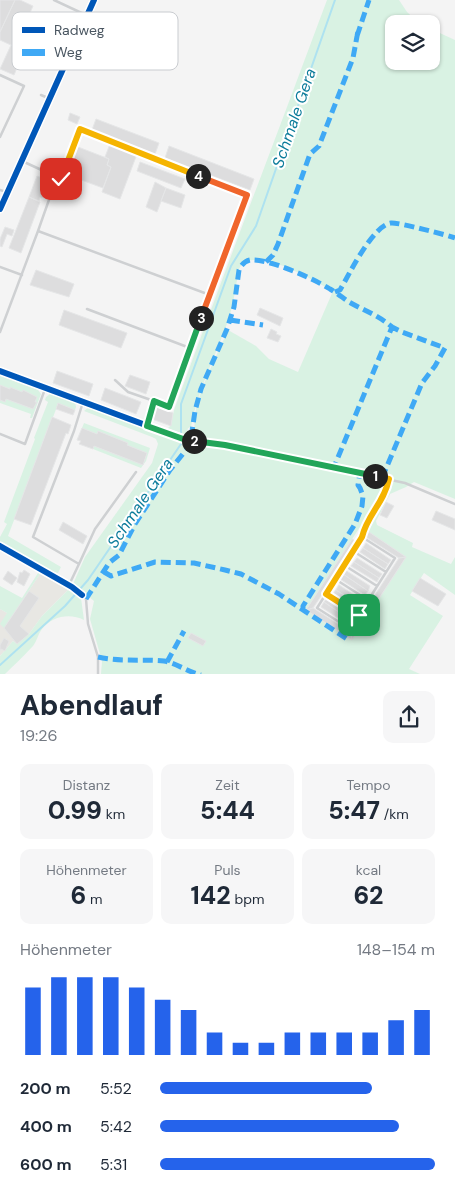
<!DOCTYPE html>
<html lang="de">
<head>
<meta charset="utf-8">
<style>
	body { margin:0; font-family:"DM Sans",sans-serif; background:#f6f6f7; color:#1f2937; height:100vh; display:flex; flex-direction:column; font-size:19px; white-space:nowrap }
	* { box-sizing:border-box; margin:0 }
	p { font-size:16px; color:#747a83 }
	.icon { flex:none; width:28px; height:28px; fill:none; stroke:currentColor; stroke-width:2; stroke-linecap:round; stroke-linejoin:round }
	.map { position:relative; height:674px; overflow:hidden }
	.details { display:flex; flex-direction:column; background:#fff; flex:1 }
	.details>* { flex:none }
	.tools { position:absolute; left:385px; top:15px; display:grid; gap:10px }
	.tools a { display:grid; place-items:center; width:55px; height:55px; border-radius:10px; background:#fff; box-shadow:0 1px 4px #0004; font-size:25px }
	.pin { position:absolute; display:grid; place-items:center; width:42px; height:42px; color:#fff; margin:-21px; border-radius:10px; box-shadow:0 2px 8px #0006 }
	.km { position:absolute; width:25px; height:25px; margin:-12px; border-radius:50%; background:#222; color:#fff; font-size:14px; line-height:25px; text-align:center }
	.round { display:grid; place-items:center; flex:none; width:52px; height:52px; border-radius:10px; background:#f6f6f7 }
	.headline { display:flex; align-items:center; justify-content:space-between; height:85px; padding:0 20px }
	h1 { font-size:28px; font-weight:800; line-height:38px }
	.metrics { display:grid; grid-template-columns:repeat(3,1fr); gap:8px; height:85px; padding:5px 20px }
	.metrics div { display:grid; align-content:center; border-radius:10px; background:#f6f6f7; text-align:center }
	.metrics b { font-size:25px; font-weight:800 }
	.metrics small { font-size:14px; font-weight:400 }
	.metrics p { font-size:14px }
	.chart { height:140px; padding:10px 20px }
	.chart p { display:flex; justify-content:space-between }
	.chart svg { width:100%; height:90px; margin-top:5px; stroke:#2563eb; stroke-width:6 }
	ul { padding:0 20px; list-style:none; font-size:16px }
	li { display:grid; grid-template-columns:80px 60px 1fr; align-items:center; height:38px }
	li i { height:12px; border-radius:6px; background:#2563eb }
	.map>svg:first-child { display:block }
</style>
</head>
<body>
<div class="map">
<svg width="455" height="675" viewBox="0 0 455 675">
	<rect width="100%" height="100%" fill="#f4f4f4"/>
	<path fill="#e8e7e3" d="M40 574 68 590 42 616 29 634 17 644 13 641 0 656V609L7 613 4 628Z"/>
	<path fill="#d9f2e3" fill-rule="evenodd" d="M327 0H399L407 12 420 24H394V61H431V29L455 40V499L414 482 406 487 390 494 376 521 377 525 413 543 412 547 451 564 455 557V595L424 573 410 595 443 616 409 669 420 674H101L102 661 90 619 94 601 73 584 85 557 152 463 158 444 156 439 152 437 84 411 89 407 178 440 193 443C196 433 193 420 196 409 203 381 217 355 228 330L256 346 269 359 298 372 333 291C315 282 252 242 239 269 235 290 233 310 225 329 213 362 197 392 191 427L188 428 186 435 167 429 171 425 174 410C224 273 276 137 327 0ZM360 527 406 557 352 640 306 610Z
		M0 376 38 390 41 394 32 418H30L31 414 0 403Z
		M50 394 75 402 76 407 75 410 58 404 8 536 61 567 58 573 53 572 0 541V537L7 524 4 522 35 439 34 438 48 402 45 400 46 397Z
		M84 423 150 448 146 461 141 468 93 449 94 446 143 464 147 453 127 445 128 443 99 432 97 434 82 428Z
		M38 573 40 574 4 628 0 624 7 613 0 609V586L22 598Z
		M68 590 81 598 84 620C70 613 52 616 42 629 38 634 37 641 33 646 24 656 14 665 5 674H0V656L13 641 17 644 29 634 42 616Z"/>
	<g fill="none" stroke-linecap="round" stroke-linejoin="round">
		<path stroke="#aee2f0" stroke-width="2" d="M0 665 65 606 88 580 181 444V404L231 266 256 226 335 0"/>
	</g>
	<path fill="#ddddde" stroke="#e5e6e7" d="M0 0H15L0 32Z
		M15 0H20L33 6 15 47 0 40V32Z
		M11 45 24 51 14 75 0 69Z
		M70 113 80 117 77 124 68 120Z
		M96 119 159 143 155 154 92 130Z
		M110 144 137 154 120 199 102 192 111 167 107 165 109 159 105 157Z
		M169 146 254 179 250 190 165 158Z
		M78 147 109 159 107 165 111 167 103 188 68 175Z
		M140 162 185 179 181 188 137 171Z
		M37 176 47 180 42 193H44L42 198 40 197 39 201 29 197Z
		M155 182 166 188 157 212 146 207Z
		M166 188 185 195 181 208 161 201Z
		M29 197 40 202 21 253 9 248Z
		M5 227 14 230 12 236 7 234 2 247 0 246V239Z
		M36 270 74 284 69 297 30 285Z
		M260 308 283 318 280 326 257 315Z
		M64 310 127 333 121 348 59 325Z
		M271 329 277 332 276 334 281 336 278 342 267 338Z
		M57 371 93 384 89 396 53 383Z
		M130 375 150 382 146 394 125 386Z
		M0 385 10 389V387L22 392 23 390 37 397 35 402H37L33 409 6 399 5 402 0 400Z
		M105 388 141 402 136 414 101 400Z
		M58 403 75 410 73 415 56 409Z
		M156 407 173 413 171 426 152 419Z
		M52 417 71 425 68 434 66 433 31 525 14 519Z
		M82 428 97 434 98 431 128 443 127 445 147 453 143 465 94 446 93 449 79 444 81 441 77 440Z
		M386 502 394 506 387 518 380 515Z
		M436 511 455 519V530L432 520Z
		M63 522 87 536 83 544 59 530Z
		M369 532 406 557 399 558 366 537Z
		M352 539 357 542 313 608 306 610Z
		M366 543 391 560 388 564 363 548Z
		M363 548 388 564 385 569 360 552Z
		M406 557 352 640 351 632 399 558Z
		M357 558 382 574 379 578 354 562Z
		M354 562 379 578 377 582 351 566Z
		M24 570 30 574 24 586 17 582 20 572 22 573Z
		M345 570 370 586 368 591 343 574Z
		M8 571 17 578 12 585 3 579Z
		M343 574 368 591 365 595 340 579Z
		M420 578 446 594 438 606 412 591Z
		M339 585 364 602 361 606 336 590Z
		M336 590 361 606 358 611 333 594Z
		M29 591 39 598 20 626 29 634 17 644 4 628Z
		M327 598 352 614 349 619 324 602Z
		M324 602 349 619 346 623 321 607Z
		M313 608 351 632 352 640 306 610Z
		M191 633 206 641 203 646 188 638Z
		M4 638 9 641 5 651 1 649 0 651V645Z"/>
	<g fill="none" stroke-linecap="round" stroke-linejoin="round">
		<path stroke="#ced0d2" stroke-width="2.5" d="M54 0 86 15
			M0 75 24 86 0 137
			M41 95 48 98
			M22 161 61 179 80 129 247 195 169 407 154 401 147 424
			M57 177 38 231 210 295
			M0 190 6 192
			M0 267 22 275
			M87 309 190 348
			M0 332 38 231
			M115 380 128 392 154 401
			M83 402 74 431 33 537 79 564 95 529 136 472
			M0 434 25 444 45 389
			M186 440 225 445 405 483 455 504
			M362 537 395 558 350 629 317 608 362 537 364 529 386 493 389 479
			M353 551 386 572
			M344 565 377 586
			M335 579 368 600
			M69 585 79 564
			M326 594 358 615
			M82 595 86 599 88 624 98 657V675"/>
		<path stroke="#ced0d2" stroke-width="5" d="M0 209 94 0
			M0 371 186 440
			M0 546 72 587 82 595"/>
		<path stroke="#3fa9f5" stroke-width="5" stroke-dasharray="10 5" stroke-linecap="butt" d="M357 36 369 0
			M266 262 273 255 278 244 310 154 319 146 353 58 358 31
			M335 292 340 290C349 275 372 226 391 223 397 222 447 235 455 238
			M230 320 263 325
			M382 478 422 383 435 366 445 348 402 332 392 327
			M104 572 111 576 155 562 194 563 225 570 241 574 279 594 347 639
			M86 599 109 563 119 555 135 524 170 470 190 445 195 411 201 389 227 329 234 307 239 270C241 265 245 261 250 260 268 258 314 279 330 289 337 293 343 298 349 302 365 311 378 315 392 327L334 467
			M303 611V606L355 524 362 506 363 496 360 488 358 485 360 473
			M98 657C120 662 142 659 164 661 176 663 188 672 201 675
			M167 662 184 631"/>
		<defs>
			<path id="cycleway" d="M0 209 94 0
				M0 371 186 440
				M0 546 72 587 82 595"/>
		</defs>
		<use href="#cycleway" stroke="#fff" stroke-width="9"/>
		<use href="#cycleway" stroke="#0057b8" stroke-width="6"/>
	</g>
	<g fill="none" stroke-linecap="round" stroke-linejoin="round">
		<defs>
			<path id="split-1" d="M359 615 326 594 362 537C367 515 384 503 389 479L375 476"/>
			<path id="split-2" d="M194 441 225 445 375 476"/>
			<path id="split-3" d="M194 441 186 440 147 426 154 401 169 407 201 318"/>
			<path id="split-4" d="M198 176 247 195 201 318"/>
			<path id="split-5" d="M61 179 80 129 198 176"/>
		</defs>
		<use href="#split-1" stroke="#fff" stroke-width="10"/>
		<use href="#split-2" stroke="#fff" stroke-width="10"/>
		<use href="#split-3" stroke="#fff" stroke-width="10"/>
		<use href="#split-4" stroke="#fff" stroke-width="10"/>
		<use href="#split-5" stroke="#fff" stroke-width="10"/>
		<use href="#split-1" stroke="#f5b400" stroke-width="6"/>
		<use href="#split-2" stroke="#22a559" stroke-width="6"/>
		<use href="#split-3" stroke="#22a559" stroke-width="6"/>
		<use href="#split-4" stroke="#f0652b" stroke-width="6"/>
		<use href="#split-5" stroke="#f5b400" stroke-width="6"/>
	</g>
	<g text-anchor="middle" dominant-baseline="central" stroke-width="4" stroke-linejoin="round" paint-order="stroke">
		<g font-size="16" font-style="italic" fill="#0c7c9b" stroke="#fff">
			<text transform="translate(294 118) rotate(-71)">Schmale Gera</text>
			<text transform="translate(140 503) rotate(-56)">Schmale Gera</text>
		</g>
	</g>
	<rect x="12" y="12" width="166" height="58" rx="8" fill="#fff" stroke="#c9ccd0" stroke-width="1"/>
	<rect x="22" y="27" width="23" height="6" fill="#0057b8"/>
	<rect x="22" y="49" width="23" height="7" fill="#3fa9f5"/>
	<g font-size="14" fill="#4a5661">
		<text x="54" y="35">Radweg</text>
		<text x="54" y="57">Weg</text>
	</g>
</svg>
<div class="tools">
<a><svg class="icon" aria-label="layers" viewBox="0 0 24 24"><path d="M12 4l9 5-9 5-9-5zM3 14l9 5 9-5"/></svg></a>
</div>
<div class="pin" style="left:359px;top:615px;background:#1e9e55"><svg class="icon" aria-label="arrive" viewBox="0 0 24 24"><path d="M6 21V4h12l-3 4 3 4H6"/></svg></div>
<div class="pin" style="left:61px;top:179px;background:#d93025"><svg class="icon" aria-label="check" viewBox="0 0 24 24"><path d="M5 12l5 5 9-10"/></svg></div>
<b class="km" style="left:375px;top:476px">1</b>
<b class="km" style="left:194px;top:441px">2</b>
<b class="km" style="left:201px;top:318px">3</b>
<b class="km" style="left:198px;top:176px">4</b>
</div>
<section class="details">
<div class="headline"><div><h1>Abendlauf</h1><p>19:26</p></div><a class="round"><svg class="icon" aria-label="share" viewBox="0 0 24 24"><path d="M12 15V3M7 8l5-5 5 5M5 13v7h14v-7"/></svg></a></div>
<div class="metrics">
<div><p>Distanz</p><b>0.99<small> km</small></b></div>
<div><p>Zeit</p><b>5:44</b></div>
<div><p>Tempo</p><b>5:47<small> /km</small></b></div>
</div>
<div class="metrics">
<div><p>Höhenmeter</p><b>6<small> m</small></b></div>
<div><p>Puls</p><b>142<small> bpm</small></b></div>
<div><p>kcal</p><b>62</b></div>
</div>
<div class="chart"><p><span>Höhenmeter</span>148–154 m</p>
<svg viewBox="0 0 160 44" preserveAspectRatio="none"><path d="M5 44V11M15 44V6M25 44V6M35 44V6M45 44V11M55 44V17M65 44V22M75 44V33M85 44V38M95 44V38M105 44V33M115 44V33M125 44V33M135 44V33M145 44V27M155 44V22"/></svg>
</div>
<ul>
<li><b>200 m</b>5:52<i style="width:77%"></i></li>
<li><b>400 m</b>5:42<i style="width:87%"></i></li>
<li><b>600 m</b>5:31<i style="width:100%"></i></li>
</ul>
</section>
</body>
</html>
